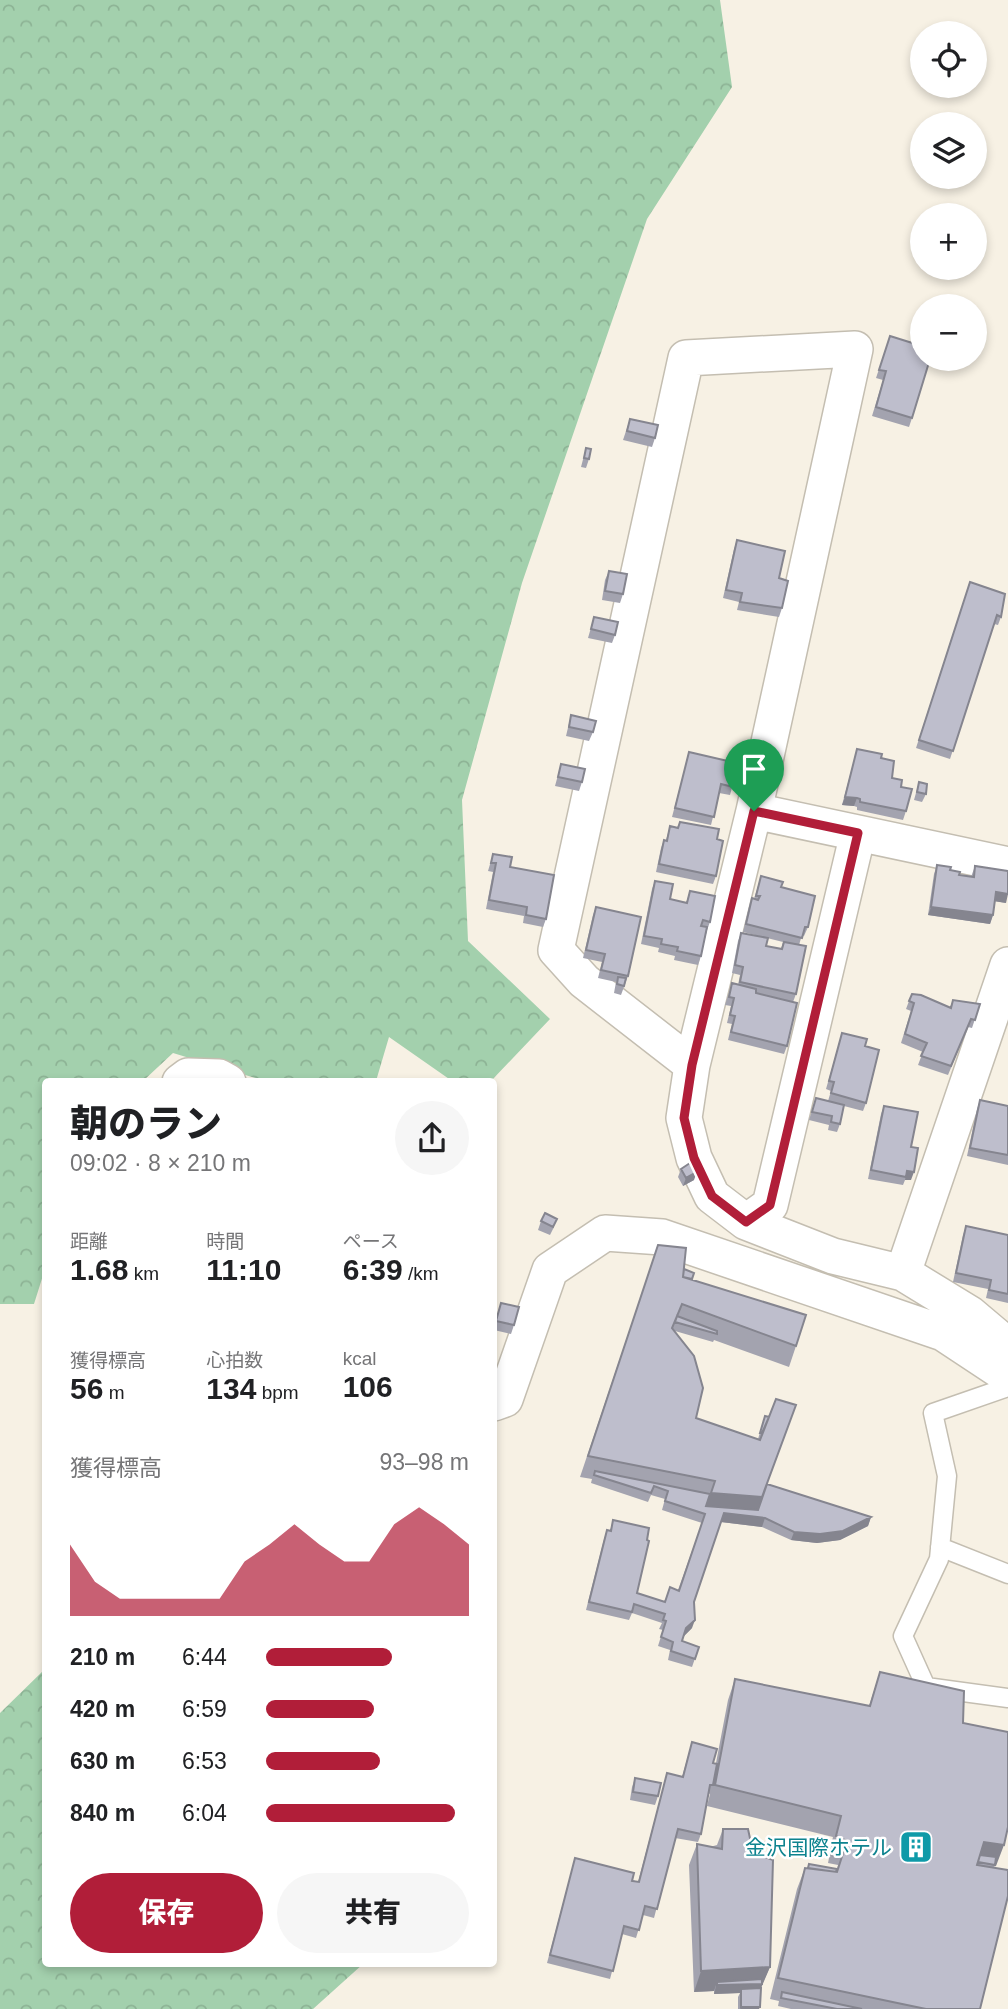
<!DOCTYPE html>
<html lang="ja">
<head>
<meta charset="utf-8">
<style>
	body { margin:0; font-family:Arial,"Noto Sans JP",sans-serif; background:#f6f6f6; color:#202124; height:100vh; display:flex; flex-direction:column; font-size:26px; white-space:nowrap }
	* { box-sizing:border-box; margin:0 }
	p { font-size:23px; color:#757577 }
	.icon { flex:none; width:38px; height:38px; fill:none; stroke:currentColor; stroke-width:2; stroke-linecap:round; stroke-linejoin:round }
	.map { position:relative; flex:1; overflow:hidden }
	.sheet { position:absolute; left:42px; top:1078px; width:455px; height:889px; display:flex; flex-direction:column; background:#fff; border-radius:7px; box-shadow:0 4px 10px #0003 }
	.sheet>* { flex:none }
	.tools { position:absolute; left:910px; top:21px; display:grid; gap:14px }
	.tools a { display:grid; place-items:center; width:77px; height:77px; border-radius:50%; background:#fff; box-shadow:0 4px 10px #0003; font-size:35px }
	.pin { position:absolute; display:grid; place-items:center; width:60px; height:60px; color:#fff; margin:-72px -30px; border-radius:50% 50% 50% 0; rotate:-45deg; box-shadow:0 0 7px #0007 }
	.pin .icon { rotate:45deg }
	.round { display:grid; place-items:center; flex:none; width:74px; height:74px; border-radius:37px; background:#f6f6f6 }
	.head { display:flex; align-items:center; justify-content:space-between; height:119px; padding:0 28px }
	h1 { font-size:38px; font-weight:800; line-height:52px }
	.metrics { display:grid; grid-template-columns:repeat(3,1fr); gap:10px; height:119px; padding:7px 28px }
	.metrics div { display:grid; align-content:center }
	.metrics b { font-size:30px; font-weight:800 }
	.metrics small { font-size:19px; font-weight:400 }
	.metrics p { font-size:19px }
	.chart { height:196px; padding:14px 28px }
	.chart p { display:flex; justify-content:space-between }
	.chart svg { width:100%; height:126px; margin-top:7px; fill:#b11e39; opacity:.7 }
	.primary-button { display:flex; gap:14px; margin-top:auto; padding:14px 28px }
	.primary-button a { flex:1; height:80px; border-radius:42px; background:#b11e39; color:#fff; font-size:28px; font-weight:800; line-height:80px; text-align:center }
	.primary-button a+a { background:#f6f6f6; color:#202124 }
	ul { padding:0 28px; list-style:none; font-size:23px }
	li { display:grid; grid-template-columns:112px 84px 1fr; align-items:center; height:52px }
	li i { height:18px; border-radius:9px; background:#b11e39 }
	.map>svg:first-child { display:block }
</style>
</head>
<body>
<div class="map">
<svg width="1008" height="2009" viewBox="0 0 1008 2009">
	<defs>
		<pattern id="forest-crowns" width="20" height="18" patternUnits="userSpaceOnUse" patternTransform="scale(1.75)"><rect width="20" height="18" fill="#a3d0ad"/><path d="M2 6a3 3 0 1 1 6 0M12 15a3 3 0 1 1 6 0" fill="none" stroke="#8db395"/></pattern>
	</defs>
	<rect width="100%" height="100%" fill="#f7f1e4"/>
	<path fill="url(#forest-crowns)" d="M0 0H720L732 87 647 219 522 583 462 800 468 941 550 1019 491 1081H452L389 1037 376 1081H265L173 1053 143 1081 46 1082 45 1269 34 1304H0Z
		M45 1669 46 1964H363L313 2009H0V1713Z"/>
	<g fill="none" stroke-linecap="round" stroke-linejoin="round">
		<defs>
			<path id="lane" d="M1008 1387 933 1413 947 1476 939 1559 903 1636 926 1687 1008 1698
				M940 1547 1008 1574"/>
			<path id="street" d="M1008 865 754 811 692 1065 684 1118 694 1158 712 1196 746 1222 833 1256 903 1273 970 1314 1008 1346
				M692 1065 584 981 556 950 686 358 855 349 754 811
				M180 1082 188 1076 219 1077 228 1082
				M746 1222 770 1205 858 833
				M903 1273 1008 965
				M494 1403 505 1399 550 1270 605 1233 662 1237 943 1333 1008 1376"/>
		</defs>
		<use href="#lane" stroke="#c4beb1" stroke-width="21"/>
		<use href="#street" stroke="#c4beb1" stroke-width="38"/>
		<use href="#lane" stroke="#fff" stroke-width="18"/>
		<use href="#street" stroke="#fff" stroke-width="35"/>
	</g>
	<path fill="#a3a3af" d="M890 336 912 418 909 427 872 416 883 380 876 378Z
		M630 419 655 438 652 447 623 440Z
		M586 448 589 459 586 468 581 467Z
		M737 540 779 578 782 608 779 617 737 610 739 602 723 598 734 549Z
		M609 571 623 594 620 603 602 600 605 580Z
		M970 582 1001 617 998 625 994 624 950 759 916 748Z
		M594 617 615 635 612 643 588 638Z
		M571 715 593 732 589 741 566 736Z
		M857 749 881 758 892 778 901 787 906 811 903 820 857 810V807L854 806 842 805Z
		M689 752 744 770 741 779 735 777 730 795 719 793 711 825 672 817Z
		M561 764 582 782 579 791 555 786Z
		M919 782 926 794 922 802 914 800Z
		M680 822 717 839 716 876 713 884 656 872 661 848 664 840H666L670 826 678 828Z
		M493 854 510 867 546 919 543 927 523 923 524 916 486 909 493 872 488 871Z
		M937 865 950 870 959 875 971 877 975 866 1006 903 995 901 993 915 990 924 928 915 934 874Z
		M761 876 781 887 808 927 804 936 802 935 799 945 796 994 793 1002 787 1046 784 1054 728 1040 732 1024 727 1023 731 1006 725 1005 732 983 738 985 740 975 732 973 738 941 741 933 766 946 781 949 783 942 743 932 749 907 752 898 754 899Z
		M655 881 670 899 686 903 690 891 710 922 707 930 701 956 698 965 674 960 675 956 658 952 659 948 641 944 652 889Z
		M596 907 628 976 621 995 614 993 616 982 598 978 602 962 583 958 593 915Z
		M953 1000 980 1004 972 1028 968 1027 948 1075 918 1065 923 1052 901 1043 911 1011 906 1009 909 1001 950 1007Z
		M842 1033 865 1046 866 1103 863 1111 844 1106 840 1124 837 1132 828 1130 829 1125 809 1120 816 1098 828 1101 831 1091 826 1089Z
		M980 1100 1008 1106V1165L967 1156 977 1109Z
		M884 1106 911 1147V1180H905L903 1185 868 1179 881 1114Z
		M681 1169 694 1180 683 1186 678 1177Z
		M541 1221 554 1227 550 1235 538 1230Z
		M966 1226 1008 1235V1303L986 1298 988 1289 953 1282 963 1235Z
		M658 1245 684 1269 692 1279 796 1346 789 1367 714 1340 713 1342 675 1331 696 1418 758 1439 765 1416 767 1484 871 1517 868 1526 840 1540 817 1543 791 1540 762 1527 721 1522 694 1602 692 1628 683 1637 682 1641 699 1647 692 1667 668 1660 670 1650 658 1646 663 1630 659 1629 662 1623 632 1613 629 1620 586 1610 604 1539 607 1530 610 1531 613 1520 637 1593 665 1602 678 1590 702 1523 662 1510 665 1499 651 1495 648 1502 591 1483 592 1479 580 1477Z
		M501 1303 514 1325 511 1334 494 1330Z
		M880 1672 963 1723 996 1866H995L994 1867 980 2009H791L778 2006 779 2001 770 1999 797 1889 805 1868 837 1869 838 1865 828 1863 829 1858 828 1857 833 1837 707 1806 710 1794 708 1793 701 1834 698 1842 675 1838 654 1918 643 1915 636 1938 622 1934 610 1979 547 1963 575 1858 638 1882 667 1773 682 1777 692 1742 713 1763H716L728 1700 735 1679 869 1706Z
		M635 1778 658 1796 655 1805 630 1800 632 1787Z
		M723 1829 751 1843 763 1856 770 1967 760 1989 759 2009H738V1997L740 1993 714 1994V1991L694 1992 689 1865 697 1844 710 1847 717 1845Z"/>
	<path fill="#85858f" d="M845 797 857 798 854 806 842 805Z
		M996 892 1008 894 1006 903 993 901Z
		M931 907 993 915 990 924 928 915Z
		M907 1171 914 1172 911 1180H905Z
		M697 1172 694 1180 683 1186 686 1178Z
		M711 1493 762 1497 765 1518 762 1527 721 1522 723 1516 703 1514Z
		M871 1517 868 1526 840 1540 817 1543 791 1540 794 1532Z
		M695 1620 692 1628 683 1637 686 1628Z
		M984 1842 1004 1845 996 1866 977 1862Z
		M770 1967 759 1993 741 1989 740 1993 714 1994 717 1982 714 1991 694 1992 701 1971Z
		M741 2007H760L759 2009H740Z"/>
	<path fill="#bebecc" stroke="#85858f" stroke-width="2" d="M890 336 922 346V359H930L912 418 876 407 886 371 879 370Z
		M630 419 658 425 655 438 627 431Z
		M586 448 591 449 589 459 584 458Z
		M737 540 785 551 779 578 788 581 782 608 740 602 742 593 726 590Z
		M609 571 627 574 623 594 605 591Z
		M970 582 1005 594 1001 617 997 615 953 751 919 740Z
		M594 617 618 622 615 635 591 629Z
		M571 715 596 721 593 732 569 727Z
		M857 749 882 754 881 758 894 761 892 778 902 780 901 787 912 789 906 811 860 802V799L857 798 845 797Z
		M689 752 745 765 744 770 737 769 733 787 721 784 714 817 675 808Z
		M561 764 585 769 582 782 558 777Z
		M919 782 927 784 926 794 917 792Z
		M680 822 719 829 717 839 723 841 716 876 659 864 664 840 667 841 670 826 678 828Z
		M493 854 512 857 510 867 554 875 546 919 526 915 527 907 489 900 496 863H491Z
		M937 865 951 867 950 870 960 872 959 875 974 877 975 866 1008 871V894L996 892 993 915 931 907Z
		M761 876 783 882 781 887 815 896 808 927H805L802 938 746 924 752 898 758 900 760 896H756Z
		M655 881 673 884 670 899 687 903 690 891 715 896 710 922 703 920 701 926 707 927 701 956 677 951 678 947 661 944 662 939 644 936Z
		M596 907 641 917 628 976 601 970 605 954 586 950Z
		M741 933 768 938 766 946 782 949 784 942 806 946 796 994 740 982 743 967 735 965Z
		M618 977 626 978 624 986 617 984Z
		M732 983 756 989V993L797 1003 787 1046 731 1032 735 1016 730 1015 734 998 729 997Z
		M912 994 921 995 951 1008 953 1000 980 1004 975 1020 971 1019 951 1066 921 1056 927 1043 905 1034 914 1003 909 1001Z
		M842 1033 867 1039 865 1046 879 1050 866 1103 831 1093 834 1082 829 1081Z
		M816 1098 844 1105 840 1124 831 1122 832 1116 812 1112Z
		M980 1100 1008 1106V1155L970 1148Z
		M884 1106 918 1112 911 1147 918 1148 914 1172 907 1171 906 1177 871 1170Z
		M690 1163 697 1172 686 1178 681 1169Z
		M545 1213 557 1219 553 1227 541 1221Z
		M966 1226 1008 1235V1294L989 1290 991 1280 956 1273Z
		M658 1245 686 1248 683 1277 806 1315 796 1346 682 1304 672 1328 694 1356 703 1388 696 1418 760 1440 776 1399 796 1405 762 1497 711 1493 715 1481 588 1456Z
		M684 1269 694 1273 692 1279 683 1277Z
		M501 1303 519 1307 514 1325 496 1321Z
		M677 1316 717 1331V1334L675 1322Z
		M765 1416 769 1417 762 1433H760Z
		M595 1471 710 1494 706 1506 758 1510 767 1484 871 1517 843 1531 820 1534 794 1532 765 1518 724 1513 694 1602 695 1620 686 1628 682 1641 699 1647 695 1659 671 1651 673 1642 661 1637 666 1621 663 1620 665 1614 634 1604 632 1612 589 1602 607 1530 611 1531 613 1520 649 1528 647 1540 649 1541 637 1593 665 1602 670 1587 679 1591 705 1514 665 1501 668 1491 654 1486 651 1493 594 1475Z
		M880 1672 964 1691 963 1723 1008 1732V1827L1004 1845 984 1842 977 1865 1008 1870V1896L980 2009H926L778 1978 805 1868 837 1872 847 1841 836 1836 841 1816 715 1785 735 1679 870 1706Z
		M692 1742 717 1749 713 1763 717 1764 713 1785H710L701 1834 678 1829 657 1909 645 1906 639 1930 624 1926 613 1971 550 1955 575 1858 634 1873 632 1881 639 1882 667 1773 683 1777Z
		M635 1778 661 1783 658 1796 633 1792Z
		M723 1829H748L751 1843 764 1842 763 1856 773 1860 770 1967 701 1971 697 1844 722 1849Z
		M832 1849 842 1853 841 1857 831 1855Z
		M980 1855 996 1857 995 1865 978 1862Z
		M809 1864 837 1869 836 1872 808 1868Z
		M762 1979V1984L717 1985V1982Z
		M761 1988 760 2007H741V1989Z
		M782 1992 862 2009H837L781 1998Z"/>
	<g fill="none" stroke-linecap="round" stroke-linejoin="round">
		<defs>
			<path id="route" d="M754 811 858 833 770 1205 746 1222 712 1196 694 1158 684 1118 692 1065Z"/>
		</defs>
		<use href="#route" stroke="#fff" stroke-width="14"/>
		<use href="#route" stroke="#b11e39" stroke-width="9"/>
	</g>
	<defs>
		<symbol id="building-square" viewBox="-11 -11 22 22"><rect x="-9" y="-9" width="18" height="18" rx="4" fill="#0f9aa8" stroke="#fff"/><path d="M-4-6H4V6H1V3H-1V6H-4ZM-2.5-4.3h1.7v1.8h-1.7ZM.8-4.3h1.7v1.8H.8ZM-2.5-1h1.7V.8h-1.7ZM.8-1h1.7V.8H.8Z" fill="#fff"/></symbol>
	</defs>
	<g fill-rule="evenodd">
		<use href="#building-square" x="897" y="1828" width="38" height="38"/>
	</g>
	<g text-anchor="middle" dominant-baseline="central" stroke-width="5" stroke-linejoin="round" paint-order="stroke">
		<g font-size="21" fill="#0d838f" stroke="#fff" text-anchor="end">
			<text x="892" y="1847">金沢国際ホテル</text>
		</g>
	</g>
</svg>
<div class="tools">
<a><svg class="icon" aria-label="locate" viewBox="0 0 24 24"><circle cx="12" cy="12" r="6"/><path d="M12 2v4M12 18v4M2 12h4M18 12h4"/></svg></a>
<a><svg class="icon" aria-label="layers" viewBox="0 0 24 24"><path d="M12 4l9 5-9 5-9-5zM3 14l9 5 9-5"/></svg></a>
<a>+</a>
<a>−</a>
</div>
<div class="pin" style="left:754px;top:811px;background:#1e9e55"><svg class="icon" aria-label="arrive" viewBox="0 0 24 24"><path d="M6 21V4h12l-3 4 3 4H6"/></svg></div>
<section class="sheet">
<div class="head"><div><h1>朝のラン</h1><p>09:02 · 8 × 210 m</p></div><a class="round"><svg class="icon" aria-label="share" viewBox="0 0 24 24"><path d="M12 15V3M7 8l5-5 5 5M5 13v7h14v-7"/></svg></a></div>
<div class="metrics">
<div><p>距離</p><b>1.68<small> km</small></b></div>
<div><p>時間</p><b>11:10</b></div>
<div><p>ペース</p><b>6:39<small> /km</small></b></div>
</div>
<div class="metrics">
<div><p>獲得標高</p><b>56<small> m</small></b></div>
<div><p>心拍数</p><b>134<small> bpm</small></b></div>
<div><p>kcal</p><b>106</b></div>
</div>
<div class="chart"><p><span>獲得標高</span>93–98 m</p>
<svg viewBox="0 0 160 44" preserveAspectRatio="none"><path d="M0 44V19L10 32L20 38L30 38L40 38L50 38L60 38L70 25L80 19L90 12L100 19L110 25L120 25L130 12L140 6L150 12L160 19V44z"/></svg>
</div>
<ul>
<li><b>210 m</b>6:44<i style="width:62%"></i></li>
<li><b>420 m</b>6:59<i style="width:53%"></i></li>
<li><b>630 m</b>6:53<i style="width:56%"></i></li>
<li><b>840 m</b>6:04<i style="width:93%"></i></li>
</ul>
<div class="primary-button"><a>保存</a><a>共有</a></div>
</section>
</div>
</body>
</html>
